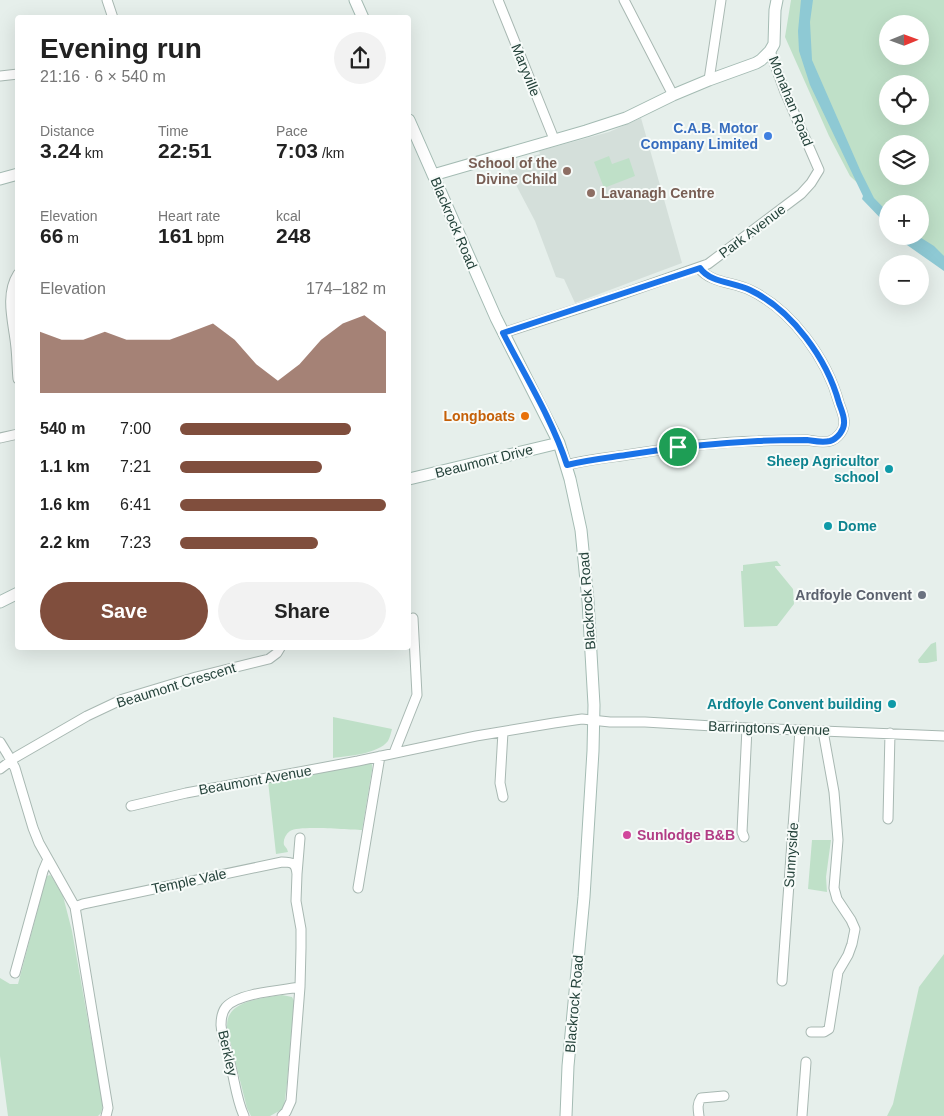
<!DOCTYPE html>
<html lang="en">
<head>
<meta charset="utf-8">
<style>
	body { margin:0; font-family:Helvetica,sans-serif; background:#f2f2f2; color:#222; height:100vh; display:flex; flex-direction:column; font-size:19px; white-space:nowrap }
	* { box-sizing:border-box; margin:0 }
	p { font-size:16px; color:#767676 }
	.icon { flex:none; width:28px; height:28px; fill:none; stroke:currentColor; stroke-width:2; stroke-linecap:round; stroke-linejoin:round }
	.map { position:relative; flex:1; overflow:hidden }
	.side { position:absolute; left:15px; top:15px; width:396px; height:635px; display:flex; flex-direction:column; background:#fff; border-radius:5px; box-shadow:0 5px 20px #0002 }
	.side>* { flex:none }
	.needle { width:32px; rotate:89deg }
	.fabs { position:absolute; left:879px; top:15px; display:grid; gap:10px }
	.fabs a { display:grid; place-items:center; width:50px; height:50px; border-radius:50%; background:#fff; box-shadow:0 5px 20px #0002; font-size:25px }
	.pin { position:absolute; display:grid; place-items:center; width:42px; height:42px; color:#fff; margin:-21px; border:2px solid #fff; border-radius:50%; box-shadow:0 1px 5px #0007 }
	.round { display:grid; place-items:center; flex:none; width:52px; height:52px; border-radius:26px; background:#f2f2f2 }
	.head { display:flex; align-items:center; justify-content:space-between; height:85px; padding:0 25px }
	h1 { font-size:28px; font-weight:800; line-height:38px }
	.stats { display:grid; grid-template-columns:repeat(3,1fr); gap:8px; height:85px; padding:5px 25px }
	.stats div { display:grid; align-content:center }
	.stats b { font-size:21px; font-weight:800 }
	.stats small { font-size:14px; font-weight:400 }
	.stats p { font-size:14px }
	.chart { height:140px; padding:10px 25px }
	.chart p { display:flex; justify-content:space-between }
	.chart svg { width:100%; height:90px; margin-top:5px; fill:#804e3d; opacity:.7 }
	.action { display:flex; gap:10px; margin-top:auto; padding:10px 25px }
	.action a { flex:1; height:58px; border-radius:30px; background:#804e3d; color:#fff; font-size:20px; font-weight:800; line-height:58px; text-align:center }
	.action a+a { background:#f2f2f2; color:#222 }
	ul { padding:0 25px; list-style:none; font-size:16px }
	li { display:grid; grid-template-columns:80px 60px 1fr; align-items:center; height:38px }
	li i { height:12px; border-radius:6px; background:#804e3d }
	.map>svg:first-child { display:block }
</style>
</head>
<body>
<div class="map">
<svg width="944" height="1116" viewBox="0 0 944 1116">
	<rect width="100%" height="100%" fill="#e6efeb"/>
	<path fill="#d4dfda" d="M641 118 682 263 575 303 564 279 556 277 535 221 505 164 540 154 539 151 609 132Z"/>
	<path fill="#bfe0c8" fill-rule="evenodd" d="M791 0H944V264L914 236H920V204H888L887 211 850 176 829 136 785 37ZM888 24H920V56H888ZM888 84H920V116H888ZM888 144H920V176H888Z
		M609 156 612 164 629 158 635 176 604 188 594 162Z
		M777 561 781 566H775V567L793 589 794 604 777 626 744 627 741 571H743V565Z
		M936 642 937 661 927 663H919L918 660 931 644Z
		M333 717 392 729C391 733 390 737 388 741 378 754 348 756 333 758Z
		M371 762 372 765V770L362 830C348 830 300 825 290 831 285 835 283 840 284 845L287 849 288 852 276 854 268 781 328 771Z
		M812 840H831L826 877 827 892 808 889Z
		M50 875 52 877 63 896 72 931 103 1105 101 1113 98 1116H8L0 1056V978L10 984H18L45 882 47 876Z
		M944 954V1116H887L893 1104 919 987Z
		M282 995 292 997 294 1001 287 1083 284 1107 281 1110 270 1116H251L247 1108 227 1029C227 1024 227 1018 230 1014 237 1000 269 997 282 995Z"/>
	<path fill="#8ec9d4" d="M801 0H813L810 22 812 60 861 172 874 198 887 211V225L862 199 863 196 810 85 799 51 798 31Z
		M899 236H918L934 246 944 256V271L907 245Z"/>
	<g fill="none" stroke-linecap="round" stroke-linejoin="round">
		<defs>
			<path id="street" d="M107 0 113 18
				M498 0 554 139
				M624 0 673 95
				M0 76 18 74
				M709 80 721 0
				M18 274C4 296 14 324 16 348 17 358 17 369 18 379
				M503 333 611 298 708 264 801 194 811 183 819 170 785 92 770 51
				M0 438 18 434
				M567 465C586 460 606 458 626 455 670 448 713 442 758 441 774 440 791 440 807 440 814 441 823 443 830 441 837 439 845 430 844 421 844 415 841 409 839 403 827 359 792 310 750 290 734 282 710 283 699 268
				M503 732 500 783 503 797
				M0 742 8 755 15 768 33 828 39 843 75 907 83 904 282 862C292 862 296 863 297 874
				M394 753 417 695 413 618
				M0 769 16 757 87 716 123 699 196 677 269 659 277 653 280 648
				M131 806 186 793 358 761 476 736 554 723 582 719 610 722H645L747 728 944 736
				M888 819 890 733
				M744 837 742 832 747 728
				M358 888 380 756
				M75 907 108 1108 106 1116
				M15 973 43 871 48 859
				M782 981 800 730
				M811 1032H824L829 1029 838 972 848 955 852 944 855 929 851 920 837 899 834 888 838 840 834 792 823 731
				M244 1116C237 1101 235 1083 231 1067 228 1053 222 1039 221 1025 221 1019 222 1012 226 1007 238 993 283 990 300 987
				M282 1116 286 1112 291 1101 300 987 301 948V929L296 901 297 874 300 838
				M699 1116C698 1109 697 1104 701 1098L724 1096
				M802 1116 806 1062"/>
			<path id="secondary" d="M355 0 363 18
				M409 120 496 318 559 443 570 479 581 530 588 601 594 705 593 751 584 897 568 1066 566 1116
				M433 175 586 131 626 118 673 95 709 80 756 63 761 60 770 51 774 44 775 10 777 0
				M0 179 18 174
				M409 479 559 443
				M0 602 18 593"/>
		</defs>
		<use href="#street" stroke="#a8b8b2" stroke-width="11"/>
		<use href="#secondary" stroke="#a4bbb3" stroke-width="13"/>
		<use href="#street" stroke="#fff" stroke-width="9"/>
		<use href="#secondary" stroke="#fff" stroke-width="11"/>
	</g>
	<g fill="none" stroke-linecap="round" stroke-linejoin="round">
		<defs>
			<path id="route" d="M700 268C710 283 734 282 750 290 792 310 827 359 839 403 841 409 844 415 844 421 845 430 837 439 830 441 822 443 814 441 807 440 791 440 774 440 758 441 713 443 670 448 626 455 606 458 587 460 567 465 552 419 525 376 503 333Z"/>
		</defs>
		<use href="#route" stroke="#fff" stroke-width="10"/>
		<use href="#route" stroke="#1a73e8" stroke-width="6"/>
	</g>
	<circle fill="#3f7fe0" stroke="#f7fbf9" stroke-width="2" cx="768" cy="136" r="5"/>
	<g fill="#8d6e63" stroke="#f7fbf9" stroke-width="2">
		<circle cx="567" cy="171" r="5"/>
		<circle cx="591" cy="193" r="5"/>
	</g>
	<circle fill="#e8710a" stroke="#f7fbf9" stroke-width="2" cx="525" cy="416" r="5"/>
	<g fill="#0f9aa8" stroke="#f7fbf9" stroke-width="2">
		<circle cx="889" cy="469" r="5"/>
		<circle cx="828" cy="526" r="5"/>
		<circle cx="892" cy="704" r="5"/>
	</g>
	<circle fill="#6b7280" stroke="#f7fbf9" stroke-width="2" cx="922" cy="595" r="5"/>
	<circle fill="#d1479c" stroke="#f7fbf9" stroke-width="2" cx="627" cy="835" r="5"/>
	<g text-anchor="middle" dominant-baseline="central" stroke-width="4" stroke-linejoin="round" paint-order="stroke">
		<g font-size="14" fill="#24423a" stroke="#f7fbf9">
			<text transform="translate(526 70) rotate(68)">Maryville</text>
			<text transform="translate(791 101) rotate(68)">Monahan Road</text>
			<text transform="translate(454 223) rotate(67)">Blackrock Road</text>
			<text transform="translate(752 231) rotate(-37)">Park Avenue</text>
			<text transform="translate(484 461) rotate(-14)">Beaumont Drive</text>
			<text transform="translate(587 601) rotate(-94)">Blackrock Road</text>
			<text transform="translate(176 685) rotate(-17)">Beaumont Crescent</text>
			<text transform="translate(769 728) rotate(2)">Barringtons Avenue</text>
			<text transform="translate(255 780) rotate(-10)">Beaumont Avenue</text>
			<text transform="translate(791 855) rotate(-86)">Sunnyside</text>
			<text transform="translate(189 881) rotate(-12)">Temple Vale</text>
			<text transform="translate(574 1004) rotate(-85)">Blackrock Road</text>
			<text transform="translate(228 1053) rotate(77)">Berkley</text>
		</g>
		<g font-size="14" font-weight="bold" fill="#366cbe" stroke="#f7fbf9" text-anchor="end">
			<text x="758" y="128">C.A.B. Motor<tspan x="758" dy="16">Company Limited</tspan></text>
		</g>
		<g font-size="14" font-weight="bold" fill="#785e54" stroke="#f7fbf9" text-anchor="end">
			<text x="557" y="163">School of the<tspan x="557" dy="16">Divine Child</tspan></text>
			<text x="601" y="193" text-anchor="start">Lavanagh Centre</text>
		</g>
		<g font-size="14" font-weight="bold" fill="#c56008" stroke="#f7fbf9" text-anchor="end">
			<text x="515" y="416">Longboats</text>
		</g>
		<g font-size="14" font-weight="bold" fill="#0d838f" stroke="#f7fbf9" text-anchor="end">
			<text x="879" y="461">Sheep Agricultor<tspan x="879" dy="16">school</tspan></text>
			<text x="838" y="526" text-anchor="start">Dome</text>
			<text x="882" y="704">Ardfoyle Convent building</text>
		</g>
		<g font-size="14" font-weight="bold" fill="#5b616d" stroke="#f7fbf9" text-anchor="end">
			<text x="912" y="595">Ardfoyle Convent</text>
		</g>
		<g font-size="14" font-weight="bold" fill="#b23c85" stroke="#f7fbf9" text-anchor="start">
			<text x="637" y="835">Sunlodge B&amp;B</text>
		</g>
	</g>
</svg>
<div class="fabs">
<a><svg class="needle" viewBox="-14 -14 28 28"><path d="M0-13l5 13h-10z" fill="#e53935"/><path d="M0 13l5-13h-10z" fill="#767676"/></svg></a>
<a><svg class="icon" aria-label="locate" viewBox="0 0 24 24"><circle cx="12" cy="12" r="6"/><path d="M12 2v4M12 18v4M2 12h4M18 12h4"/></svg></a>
<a><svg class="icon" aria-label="layers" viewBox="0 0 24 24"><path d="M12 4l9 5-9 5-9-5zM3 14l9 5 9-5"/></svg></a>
<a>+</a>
<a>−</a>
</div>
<div class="pin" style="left:678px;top:447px;background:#1e9e55"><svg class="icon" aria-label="arrive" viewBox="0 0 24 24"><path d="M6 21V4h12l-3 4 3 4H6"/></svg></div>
<section class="side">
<div class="head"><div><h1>Evening run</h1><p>21:16 · 6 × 540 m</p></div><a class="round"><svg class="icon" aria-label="share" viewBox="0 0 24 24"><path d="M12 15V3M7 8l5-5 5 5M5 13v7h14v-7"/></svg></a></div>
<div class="stats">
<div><p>Distance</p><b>3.24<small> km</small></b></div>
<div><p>Time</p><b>22:51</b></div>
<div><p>Pace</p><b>7:03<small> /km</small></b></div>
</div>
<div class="stats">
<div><p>Elevation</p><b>66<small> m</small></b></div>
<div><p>Heart rate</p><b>161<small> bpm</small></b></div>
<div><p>kcal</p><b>248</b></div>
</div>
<div class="chart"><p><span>Elevation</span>174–182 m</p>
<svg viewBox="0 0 160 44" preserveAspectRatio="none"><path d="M0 44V14L10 18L20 18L30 14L40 18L50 18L60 18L70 14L80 10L90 18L100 30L110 38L120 30L130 18L140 10L150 6L160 14V44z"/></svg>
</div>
<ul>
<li><b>540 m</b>7:00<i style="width:83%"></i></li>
<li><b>1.1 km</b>7:21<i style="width:69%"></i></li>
<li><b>1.6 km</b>6:41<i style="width:100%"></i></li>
<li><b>2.2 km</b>7:23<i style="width:67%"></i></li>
</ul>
<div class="action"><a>Save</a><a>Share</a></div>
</section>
</div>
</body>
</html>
